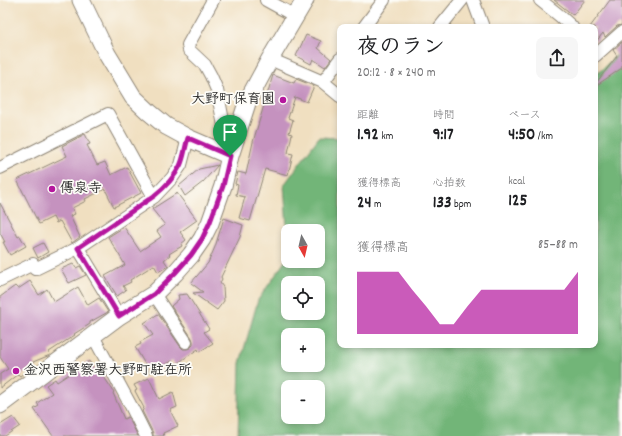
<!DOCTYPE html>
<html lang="ja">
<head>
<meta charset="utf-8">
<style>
	body { margin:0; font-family:Dekko,"Klee One",sans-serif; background:#f6f6f6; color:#202124; height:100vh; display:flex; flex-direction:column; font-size:15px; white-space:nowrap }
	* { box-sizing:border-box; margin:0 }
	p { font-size:13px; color:#757577 }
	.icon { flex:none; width:22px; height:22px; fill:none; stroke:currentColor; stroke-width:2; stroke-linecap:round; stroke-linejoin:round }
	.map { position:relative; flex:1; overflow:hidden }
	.details { position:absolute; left:337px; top:24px; width:261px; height:324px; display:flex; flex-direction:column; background:#fff; border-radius:8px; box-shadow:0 2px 6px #0003 }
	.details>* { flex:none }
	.needle { width:26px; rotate:172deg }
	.buttons { position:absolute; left:281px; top:224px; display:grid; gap:8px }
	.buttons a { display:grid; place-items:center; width:44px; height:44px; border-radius:8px; background:#fff; box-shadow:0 2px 6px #0003; font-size:20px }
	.pin { position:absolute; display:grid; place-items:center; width:34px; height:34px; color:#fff; margin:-41px -17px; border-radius:50% 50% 50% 0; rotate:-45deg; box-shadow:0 0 4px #0007 }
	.pin .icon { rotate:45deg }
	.round { display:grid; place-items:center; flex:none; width:42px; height:42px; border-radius:8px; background:#f6f6f6 }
	.summary { display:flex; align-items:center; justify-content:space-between; height:68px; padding:0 20px }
	h1 { font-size:22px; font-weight:800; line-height:30px }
	.figures { display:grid; grid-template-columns:repeat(3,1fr); gap:6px; height:68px; padding:4px 20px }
	.figures div { display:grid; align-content:center }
	.figures b { font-size:17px; font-weight:800 }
	.figures small { font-size:11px; font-weight:400 }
	.figures p { font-size:11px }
	.chart { height:112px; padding:8px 20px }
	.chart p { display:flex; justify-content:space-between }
	.chart svg { width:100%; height:72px; margin-top:4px; fill:#b5179e; opacity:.7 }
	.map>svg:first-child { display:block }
</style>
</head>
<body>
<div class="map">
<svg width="622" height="436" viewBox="0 0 622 436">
	<rect width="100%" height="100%" fill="#fdfcf7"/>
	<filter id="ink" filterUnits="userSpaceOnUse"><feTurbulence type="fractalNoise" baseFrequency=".025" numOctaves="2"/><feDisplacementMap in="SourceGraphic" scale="8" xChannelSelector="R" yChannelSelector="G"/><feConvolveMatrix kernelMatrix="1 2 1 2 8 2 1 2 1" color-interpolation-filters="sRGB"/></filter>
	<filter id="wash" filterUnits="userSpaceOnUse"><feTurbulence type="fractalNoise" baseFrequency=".012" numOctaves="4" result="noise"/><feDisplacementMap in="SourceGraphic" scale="16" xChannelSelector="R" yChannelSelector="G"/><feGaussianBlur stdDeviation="0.9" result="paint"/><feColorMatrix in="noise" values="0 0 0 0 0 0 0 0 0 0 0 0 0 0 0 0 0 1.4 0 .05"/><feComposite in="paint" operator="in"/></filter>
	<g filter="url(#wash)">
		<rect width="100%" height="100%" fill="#f0dfc0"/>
		<path fill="#72b578" stroke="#4e7052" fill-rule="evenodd" d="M622 50V436H238L240 363 258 300 288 257V261H318V231H288V243L284 185 319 137 340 138V345H595V76ZM288 283H318V313H288ZM288 335H318V365H288ZM288 387H318V417H288Z"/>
		<g id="blocks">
			<path fill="#c592bf" d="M554 0H585L573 15Z
				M610 0H622V25L617 26 605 37 603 33 595 43V27H590Z
				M306 35 321 41 318 48 331 59 325 67 313 59 311 64 296 56Z
				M622 42V68L597 85 596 83 617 56 613 50Z
				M273 75 294 83 296 79 314 86 307 102 295 97 288 118 293 120 289 133 292 134 288 153 293 154 288 175 265 169 250 221 239 218 245 197 236 195 238 185 235 184 238 172 246 174 253 142Z
				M85 134 90 144 87 145 97 165 105 162 111 175 127 167 141 193 114 207 105 189 85 199 86 201 72 208 75 214 70 216 80 237 72 243 60 221 56 223 53 217 39 224 17 180 67 156 62 146Z
				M218 165 203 182 185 196 179 186 199 169Z
				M177 193 197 220 180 232 186 240 181 244 182 246 169 254 170 255 164 260 168 266 158 272 154 265 130 280 131 282 123 286 126 290 117 296 105 276 125 265 121 258 108 237 124 227 140 251 161 237 157 231 165 225 152 209Z
				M0 203 18 237 20 236 26 246 10 255 3 242H5L0 233Z
				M224 218 243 225 240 237 221 277 222 279 220 283 223 287 224 301 217 310 193 293 203 292 191 283 208 263 215 247Z
				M43 243 48 252 38 258 33 248Z
				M73 264 76 268 80 266 86 275 69 283 61 269Z
				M30 281 39 295 47 289 54 302 78 287 88 305 99 298 108 312 90 322V324L74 334 75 335 49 352 50 355 33 362 35 365 20 376 18 374 0 388V374L8 369 0 357V297L15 286 18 289Z
				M187 294 209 329 204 332 213 343 199 352 198 349 175 365 172 361 150 373 135 347 141 344 140 342 153 335 144 323 158 314 180 346 183 349H187L190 348 193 345V341L192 338 171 306 179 299 178 295Z
				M89 361 95 370 98 368 114 392 113 393 124 419 128 417 138 436H53L34 409 39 406 37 403 52 393 46 385 55 379 57 382Z
				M149 378 159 399 173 392 177 407 170 410 178 426 163 433 164 436H153V433L142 411 143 410V409L144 408 135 391 137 390 134 385Z
				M13 417 20 426 5 436H0V425Z"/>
		</g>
	</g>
	<g filter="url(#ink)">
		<use href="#blocks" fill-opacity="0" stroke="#8e8576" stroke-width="1"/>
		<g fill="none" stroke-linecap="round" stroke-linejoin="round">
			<defs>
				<path id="street" d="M213 0 188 45 189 50 205 65 211 76 217 90 230 156
					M266 0 295 16
					M473 0 483 27
					M540 0 560 16 572 27
					M364 27 384 0
					M440 27 462 0
					M595 56 622 32
					M270 59 323 82 340 96
					M323 82 340 59
					M0 168 108 114 154 197
					M78 248 119 316
					M0 280 33 264 35 269 78 248 154 197 172 178 181 165 188 138
					M154 294 186 342
					M93 336 131 406 146 436"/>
				<path id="secondary" d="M81 0 107 54 133 97 149 112 166 126 188 138 230 156
					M0 405 119 316 154 294 175 273 191 255 202 239 210 223 223 186 230 156 248 100 270 59 305 0"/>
			</defs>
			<use href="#street" stroke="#8e8576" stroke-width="14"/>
			<use href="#secondary" stroke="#8e8576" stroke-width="19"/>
			<use href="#street" stroke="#fff" stroke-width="12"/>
			<use href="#secondary" stroke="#fff" stroke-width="17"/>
		</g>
	</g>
	<g fill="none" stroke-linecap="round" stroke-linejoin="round" filter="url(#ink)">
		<defs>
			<path id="route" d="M188 138 230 156 223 186 210 222 202 239 191 255 175 273 154 294 119 316 78 248 154 196C164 188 174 178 180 166 184 158 185 147 188 138Z"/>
		</defs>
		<use href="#route" stroke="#fff" stroke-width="8"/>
		<use href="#route" stroke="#b5179e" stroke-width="5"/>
	</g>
	<g fill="#b5179e" stroke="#fdfcf7" stroke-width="1.5">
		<circle cx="283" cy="100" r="4"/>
		<circle cx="52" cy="189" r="4"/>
		<circle cx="16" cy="371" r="4"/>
	</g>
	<g text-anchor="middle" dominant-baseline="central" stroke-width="3.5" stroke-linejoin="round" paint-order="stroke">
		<g font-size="14" font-weight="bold" fill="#2b2b2b" stroke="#fdfcf7" text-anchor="start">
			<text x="275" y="100" text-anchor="end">大野町保育園</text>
			<text x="60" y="189">傳泉寺</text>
			<text x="24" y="371">金沢西警察署大野町駐在所</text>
		</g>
	</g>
</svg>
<div class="buttons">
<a><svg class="needle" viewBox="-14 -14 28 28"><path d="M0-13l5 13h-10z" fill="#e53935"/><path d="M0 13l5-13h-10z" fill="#757577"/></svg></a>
<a><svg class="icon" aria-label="locate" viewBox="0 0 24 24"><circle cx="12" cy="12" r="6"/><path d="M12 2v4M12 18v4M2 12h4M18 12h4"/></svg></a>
<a>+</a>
<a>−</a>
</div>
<div class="pin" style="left:230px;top:156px;background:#1e9e55"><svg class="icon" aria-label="arrive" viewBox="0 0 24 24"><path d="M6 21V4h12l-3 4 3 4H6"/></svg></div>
<section class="details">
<div class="summary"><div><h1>夜のラン</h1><p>20:12 · 8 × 240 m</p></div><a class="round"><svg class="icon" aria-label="share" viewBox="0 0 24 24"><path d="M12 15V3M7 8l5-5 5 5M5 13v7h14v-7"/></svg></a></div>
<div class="figures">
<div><p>距離</p><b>1.92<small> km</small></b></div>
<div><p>時間</p><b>9:17</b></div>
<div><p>ペース</p><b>4:50<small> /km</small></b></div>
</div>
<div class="figures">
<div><p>獲得標高</p><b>24<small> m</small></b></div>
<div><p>心拍数</p><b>133<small> bpm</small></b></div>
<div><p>kcal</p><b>125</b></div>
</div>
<div class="chart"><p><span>獲得標高</span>85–88 m</p>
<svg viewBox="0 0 160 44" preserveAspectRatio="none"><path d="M0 44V6L10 6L20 6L30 6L40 17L50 27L60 38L70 38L80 27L90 17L100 17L110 17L120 17L130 17L140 17L150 17L160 6V44z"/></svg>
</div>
</section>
</div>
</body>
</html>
